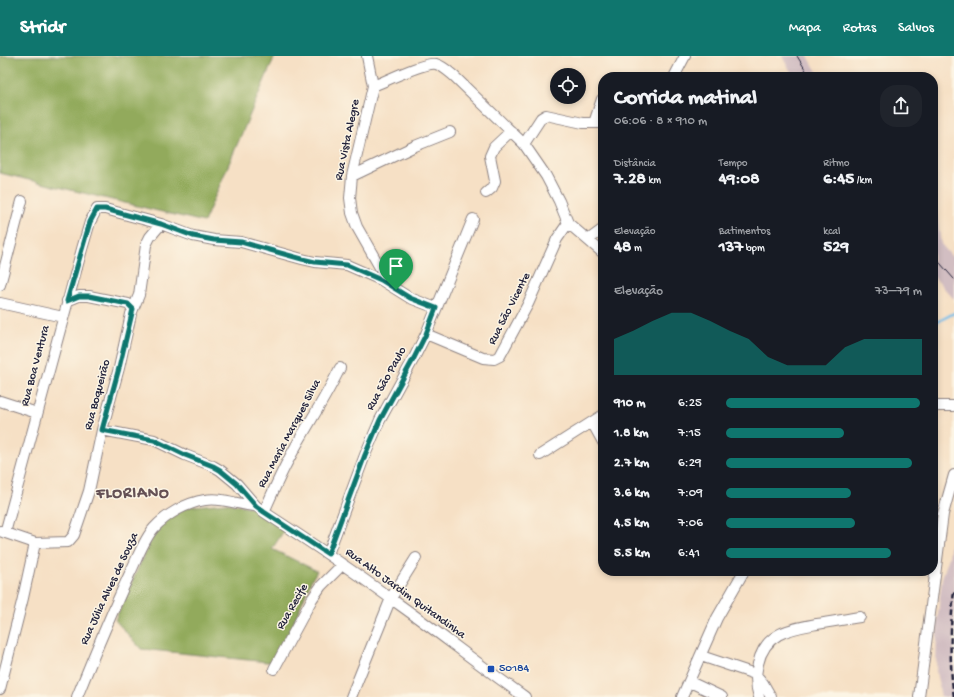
<!DOCTYPE html>
<html lang="pt">
<head>
<meta charset="utf-8">
<style>
	body { margin:0; font-family:"Gochi Hand",sans-serif; background:#20242c; color:#f1f3f6; height:100vh; display:flex; flex-direction:column; font-size:15px; white-space:nowrap }
	* { box-sizing:border-box; margin:0 }
	p { font-size:13px; color:#9ea1a6 }
	.icon { flex:none; width:22px; height:22px; fill:none; stroke:currentColor; stroke-width:2; stroke-linecap:round; stroke-linejoin:round }
	.map { position:relative; flex:1; overflow:hidden }
	.sheet { position:absolute; left:598px; top:16px; width:340px; height:504px; display:flex; flex-direction:column; background:#171b24; border-radius:16px; box-shadow:0 2px 6px #0003 }
	.sheet>* { flex:none }
	.buttons { position:absolute; left:550px; top:12px; display:grid; gap:8px }
	.buttons a { display:grid; place-items:center; width:36px; height:36px; border-radius:50%; background:#171b24; box-shadow:0 2px 6px #0003; font-size:20px }
	.pin { position:absolute; display:grid; place-items:center; width:34px; height:34px; color:#fff; margin:-41px -17px; border-radius:50% 50% 50% 0; rotate:-45deg; box-shadow:0 0 4px #0007 }
	.pin .icon { rotate:45deg }
	.round { display:grid; place-items:center; flex:none; width:42px; height:42px; border-radius:16px; background:#20242c }
	.summary { display:flex; align-items:center; justify-content:space-between; height:68px; padding:0 16px }
	h1 { font-size:22px; font-weight:700; line-height:30px }
	.stats { display:grid; grid-template-columns:repeat(3,1fr); gap:6px; height:68px; padding:4px 16px }
	.stats div { display:grid; align-content:center }
	.stats b { font-size:17px; font-weight:700 }
	.stats small { font-size:11px; font-weight:400 }
	.stats p { font-size:11px }
	.chart { height:112px; padding:8px 16px }
	.chart p { display:flex; justify-content:space-between }
	.chart svg { width:100%; height:72px; margin-top:4px; fill:#0f766e; opacity:.7 }
	ul { padding:0 16px; list-style:none; font-size:13px }
	li { display:grid; grid-template-columns:64px 48px 1fr; align-items:center; height:30px }
	li i { height:10px; border-radius:5px; background:#0f766e }
	header { display:flex; align-items:center; gap:24px; box-sizing:border-box; height:56px; padding:0 20px; background:#0f766e; color:#fff }
	header strong { font-size:19px }
	nav { display:flex; gap:22px; margin-inline-start:auto; font-size:14px }
	.map>svg:first-child { display:block }
</style>
</head>
<body>
<header>
<strong>Stridr</strong>
<nav><a>Mapa</a><a>Rotas</a><a>Salvos</a></nav>
</header>
<div class="map">
<svg width="954" height="641" viewBox="0 0 954 641">
	<rect width="100%" height="100%" fill="#fcf5e5"/>
	<filter id="ink" filterUnits="userSpaceOnUse"><feTurbulence type="fractalNoise" baseFrequency=".025" numOctaves="2"/><feDisplacementMap in="SourceGraphic" scale="8" xChannelSelector="R" yChannelSelector="G"/><feConvolveMatrix kernelMatrix="1 2 1 2 8 2 1 2 1" color-interpolation-filters="sRGB"/></filter>
	<filter id="wash" filterUnits="userSpaceOnUse"><feTurbulence type="fractalNoise" baseFrequency=".012" numOctaves="4" result="noise"/><feDisplacementMap in="SourceGraphic" scale="16" xChannelSelector="R" yChannelSelector="G"/><feGaussianBlur stdDeviation="0.9" result="paint"/><feColorMatrix in="noise" values="0 0 0 0 0 0 0 0 0 0 0 0 0 0 0 0 0 1.4 0 .05"/><feComposite in="paint" operator="in"/></filter>
	<g filter="url(#wash)">
		<rect width="100%" height="100%" fill="#f6e0c5"/>
		<path fill="#d2bec2" d="M782 0H808L820 21H794Z
			M933 128 941 188 954 203V243L933 220Z
			M954 461V641H941L936 616 937 568 942 522 949 501Z"/>
		<path fill="#92aa5c" stroke="#5a664c" d="M0 0H275L204 166 0 117Z
			M225 447 252 451 285 473 272 493 317 515 311 525 277 607 141 593 115 564 156 472 185 451Z"/>
		<g fill="none" stroke-linecap="round" stroke-linejoin="round">
			<path stroke="#71beeb" stroke-width="2.5" d="M933 266 939 265 954 257"/>
		</g>
	</g>
	<g filter="url(#ink)">
		<g fill="none" stroke-linecap="round" stroke-linejoin="round">
			<defs>
				<path id="minor" d="M367 0 373 30 352 120 350 142 352 157 357 171 382 215 391 228
					M674 21 685 0
					M373 30C386 25 424 6 436 8 443 10 449 16 454 20L524 88 546 120 559 145 568 167 603 197
					M594 67 602 43
					M524 88 541 62 546 59 583 67H603
					M352 120 415 90 450 76
					M486 137 492 132 495 125 490 100 494 91 511 75
					M588 184 603 173
					M0 229 22 145
					M67 245 79 240H89L128 248 133 253
					M0 247 63 261
					M426 278 483 302 494 303 500 300 528 248 557 183 568 167
					M0 345 37 357
					M933 350H954
					M592 366 603 386
					M102 374 154 384 185 399 213 410 220 414 237 428 256 450 264 456C307 484 349 512 390 542 436 574 479 609 525 641
					M540 399 603 359
					M264 456C272 438 280 419 290 401 306 371 325 343 340 312
					M0 475 35 487 68 486 74 479 89 435 102 374 119 312 131 258 139 239 146 189 150 181 161 168
					M5 477 82 193 90 166 97 153H105L161 168 193 180 214 184 241 186 302 203 315 206 347 209 381 224 410 242 436 252
					M328 498 365 399 380 364 414 302 426 278 473 163
					M701 600 755 618 763 627 771 641
					M274 613 312 543 321 530 343 508
					M690 626 722 641
					M0 633 23 542 35 487
					M77 641C94 599 111 558 130 517 137 503 144 483 154 472 167 458 186 447 205 444 222 441 238 449 256 450
					M351 641 391 542 416 502
					M682 641 717 562 744 515
					M759 641C755 629 755 620 758 608 765 576 790 573 817 568 832 566 846 563 860 561
					M919 641 943 458 954 419"/>
			</defs>
			<use href="#minor" stroke="#8c8180" stroke-width="12"/>
			<use href="#minor" stroke="#fff" stroke-width="10"/>
			<path stroke="#22223b" stroke-width="1" d="M797 0 810 21
				M933 199 954 223"/>
			<path stroke="#22223b" stroke-width="2.5" stroke-dasharray="6 3" stroke-linecap="butt" d="M954 641C949 605 950 572 954 535"/>
		</g>
	</g>
	<g fill="none" stroke-linecap="round" stroke-linejoin="round" filter="url(#ink)">
		<defs>
			<path id="route" d="M97 153H105L161 168 193 180 214 184 241 186 302 203 315 206 347 209 381 224 410 242 436 252 426 278 414 302 380 364 365 399 328 498 264 456 256 450 237 428 220 414 213 410 185 399 154 384 102 374 119 312 133 253 128 248 89 240H79L67 245 90 166Z"/>
		</defs>
		<use href="#route" stroke="#fff" stroke-width="8"/>
		<use href="#route" stroke="#0f766e" stroke-width="5"/>
	</g>
	<rect fill="#1a4fb4" stroke="#fcf5e5" stroke-width="1.5" x="487" y="609" width="8" height="8" rx="2"/>
	<g text-anchor="middle" dominant-baseline="central" stroke-width="3" stroke-linejoin="round" paint-order="stroke">
		<g font-size="12" fill="#22223b" stroke="#fcf5e5">
			<text transform="translate(348 84) rotate(-78)">Rua Vista Alegre</text>
			<text transform="translate(510 253) rotate(-63)">Rua São Vicente</text>
			<text transform="translate(36 310) rotate(-75)">Rua Boa Ventura</text>
			<text transform="translate(387 323) rotate(-61)">Rua São Paulo</text>
			<text transform="translate(98 339) rotate(-75)">Rua Boqueirão</text>
			<text transform="translate(290 378) rotate(-62)">Rua Maria Marques Silva</text>
			<text transform="translate(110 533) rotate(-65)">Rua Júlia Alves de Souza</text>
			<text transform="translate(405 538) rotate(36)">Rua Alto Jardim Quitandinha</text>
			<text transform="translate(293 551) rotate(-60)">Rua Recife</text>
		</g>
		<g font-size="12" fill="#164399" stroke="#fcf5e5" text-anchor="start">
			<text x="499" y="613">50184</text>
		</g>
		<g font-size="16" font-weight="bold" letter-spacing="1" fill="#655155" stroke="#fcf5e5">
			<text x="133" y="438">FLORIANO</text>
		</g>
	</g>
</svg>
<div class="buttons">
<a><svg class="icon" aria-label="locate" viewBox="0 0 24 24"><circle cx="12" cy="12" r="6"/><path d="M12 2v4M12 18v4M2 12h4M18 12h4"/></svg></a>
</div>
<div class="pin" style="left:396px;top:234px;background:#1e9e55"><svg class="icon" aria-label="arrive" viewBox="0 0 24 24"><path d="M6 21V4h12l-3 4 3 4H6"/></svg></div>
<section class="sheet">
<div class="summary"><div><h1>Corrida matinal</h1><p>06:06 · 8 × 910 m</p></div><a class="round"><svg class="icon" aria-label="share" viewBox="0 0 24 24"><path d="M12 15V3M7 8l5-5 5 5M5 13v7h14v-7"/></svg></a></div>
<div class="stats">
<div><p>Distância</p><b>7.28<small> km</small></b></div>
<div><p>Tempo</p><b>49:08</b></div>
<div><p>Ritmo</p><b>6:45<small> /km</small></b></div>
</div>
<div class="stats">
<div><p>Elevação</p><b>48<small> m</small></b></div>
<div><p>Batimentos</p><b>137<small> bpm</small></b></div>
<div><p>kcal</p><b>529</b></div>
</div>
<div class="chart"><p><span>Elevação</span>73–79 m</p>
<svg viewBox="0 0 160 44" preserveAspectRatio="none"><path d="M0 44V22L10 17L20 11L30 6L40 6L50 11L60 17L70 22L80 33L90 38L100 38L110 38L120 27L130 22L140 22L150 22L160 22V44z"/></svg>
</div>
<ul>
<li><b>910 m</b>6:25<i style="width:99%"></i></li>
<li><b>1.8 km</b>7:15<i style="width:60%"></i></li>
<li><b>2.7 km</b>6:29<i style="width:95%"></i></li>
<li><b>3.6 km</b>7:09<i style="width:64%"></i></li>
<li><b>4.5 km</b>7:06<i style="width:66%"></i></li>
<li><b>5.5 km</b>6:41<i style="width:84%"></i></li>
</ul>
</section>
</div>
</body>
</html>
